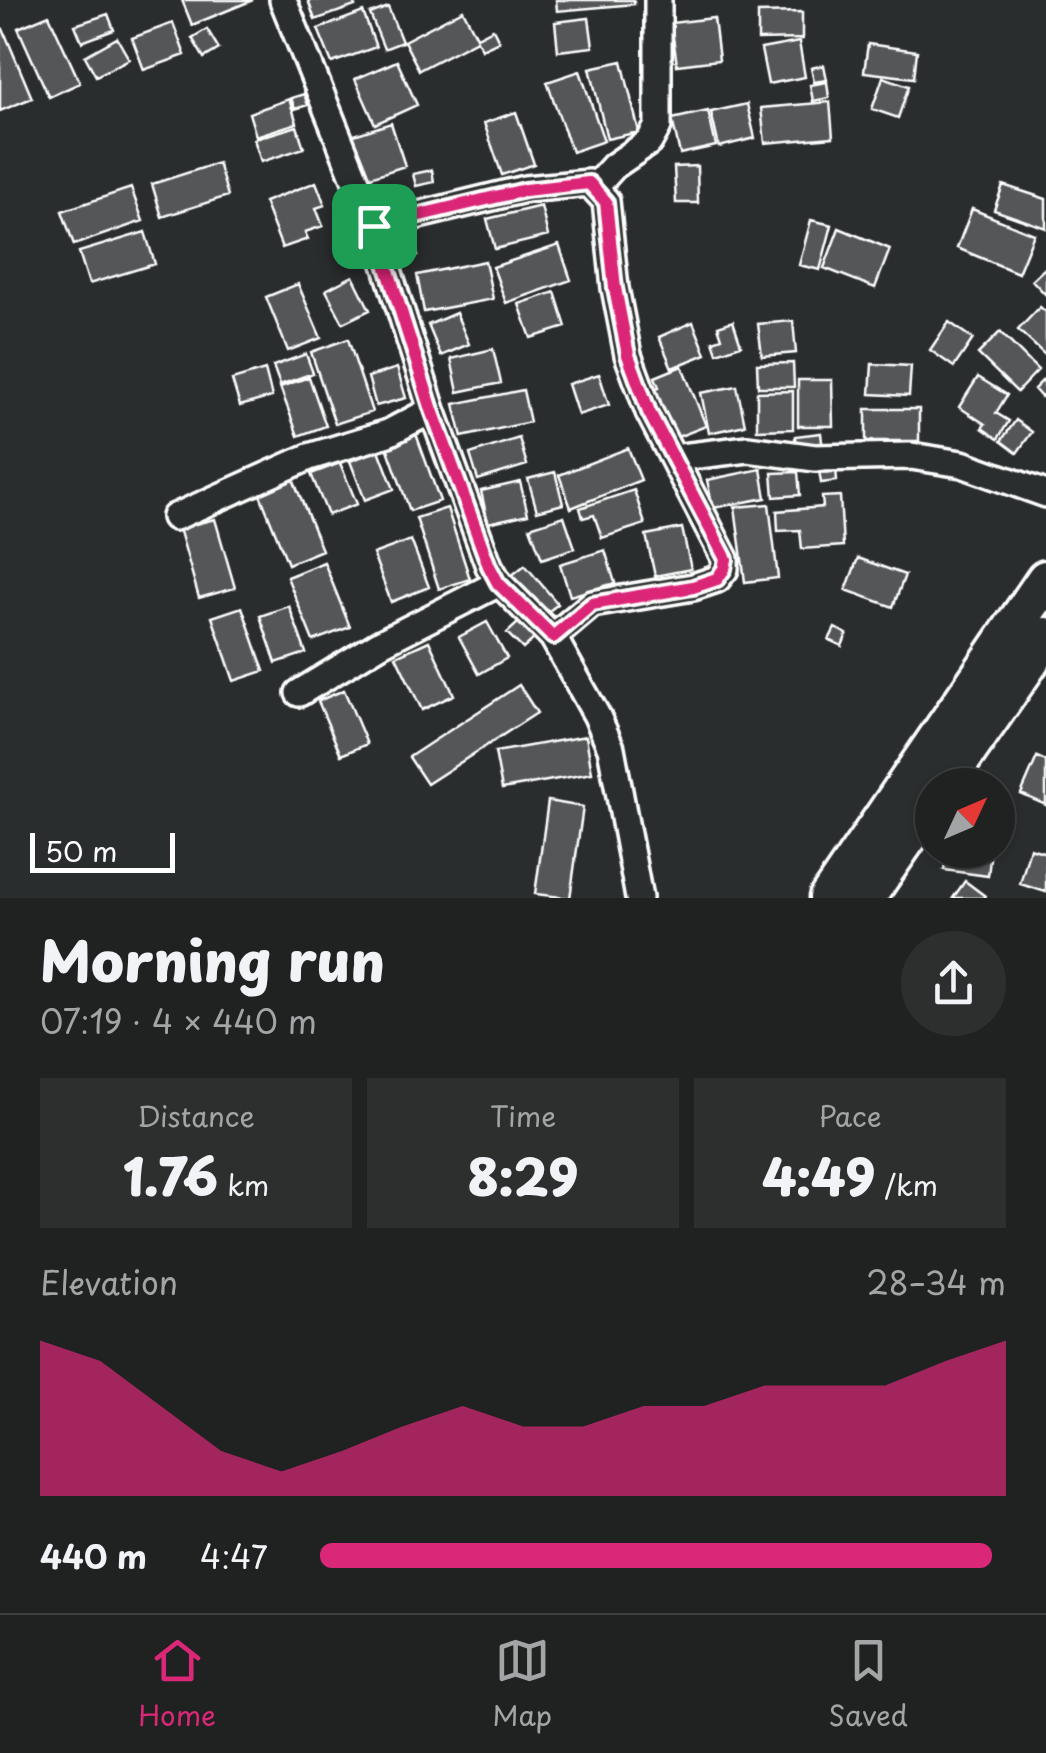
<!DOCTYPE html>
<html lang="en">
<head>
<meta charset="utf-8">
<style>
	body { margin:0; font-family:"Playpen Sans",sans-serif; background:#2d2f2f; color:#f1f3f6; height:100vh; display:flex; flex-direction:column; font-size:38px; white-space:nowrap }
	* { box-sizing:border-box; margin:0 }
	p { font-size:32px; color:#a2a4a5 }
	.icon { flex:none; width:55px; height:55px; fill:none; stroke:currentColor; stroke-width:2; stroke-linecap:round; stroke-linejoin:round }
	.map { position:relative; height:898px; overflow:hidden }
	.sheet { display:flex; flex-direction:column; background:#202222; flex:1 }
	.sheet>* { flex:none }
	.needle { width:65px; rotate:46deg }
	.buttons { position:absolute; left:915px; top:768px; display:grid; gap:20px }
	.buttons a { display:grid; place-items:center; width:100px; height:100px; border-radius:50%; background:#202222; box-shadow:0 2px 8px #0004,0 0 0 2px #3d3f40; font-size:50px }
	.scale { position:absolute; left:30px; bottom:25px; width:145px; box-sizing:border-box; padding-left:10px; border:5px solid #fff; border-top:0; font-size:28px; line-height:35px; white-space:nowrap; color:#fff; -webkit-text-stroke:8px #2a2d2e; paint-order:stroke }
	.pin { position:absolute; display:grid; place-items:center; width:85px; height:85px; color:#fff; margin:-42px; border-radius:20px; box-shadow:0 5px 15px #0006 }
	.round { display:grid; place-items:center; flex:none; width:105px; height:105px; border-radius:52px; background:#2d2f2f }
	.summary { display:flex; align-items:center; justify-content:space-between; height:170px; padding:0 40px }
	h1 { font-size:55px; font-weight:800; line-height:75px }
	.metrics { display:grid; grid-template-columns:repeat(3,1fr); gap:15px; height:170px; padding:10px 40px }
	.metrics div { display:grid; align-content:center; border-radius:0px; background:#2d2f2f; text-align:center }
	.metrics b { font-size:50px; font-weight:800 }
	.metrics small { font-size:28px; font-weight:400 }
	.metrics p { font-size:28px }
	.chart { height:280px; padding:20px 40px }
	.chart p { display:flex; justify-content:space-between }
	.chart svg { width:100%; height:180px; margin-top:10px; fill:#db2777; opacity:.7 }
	ul { padding:0 40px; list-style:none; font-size:32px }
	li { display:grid; grid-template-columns:160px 120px 1fr; align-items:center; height:75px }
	li i { height:25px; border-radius:12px; background:#db2777 }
	.tab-bar { display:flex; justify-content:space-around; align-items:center; height:140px; border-top:2px solid #3d3f40; background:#202222; font-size:28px; color:#a2a4a5 }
	.tab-bar a { display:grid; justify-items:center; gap:5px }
	.tab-bar .on { color:#db2777 }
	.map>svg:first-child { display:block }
</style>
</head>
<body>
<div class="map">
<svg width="1046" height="898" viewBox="0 0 1046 898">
	<rect width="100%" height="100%" fill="#2a2d2e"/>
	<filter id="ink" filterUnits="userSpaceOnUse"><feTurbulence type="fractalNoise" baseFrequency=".01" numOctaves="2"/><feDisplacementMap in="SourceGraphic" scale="20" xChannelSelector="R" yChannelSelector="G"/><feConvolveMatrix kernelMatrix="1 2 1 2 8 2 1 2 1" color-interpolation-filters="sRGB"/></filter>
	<g filter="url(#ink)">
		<path fill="#555758" stroke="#fff" stroke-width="2.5" d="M182 0H253L192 25Z
			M308 0H353L355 6 315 20Z
			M556 0H634V4L557 11Z
			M388 7 402 42 384 49 370 14Z
			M463 10 477 37 493 29 499 41 482 49 477 40 419 70 404 41Z
			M363 12 376 47 332 63 318 29Z
			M802 12V39L758 40V13Z
			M108 14 114 30 82 42 75 25Z
			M49 15 80 83 49 97 18 28Z
			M589 18 593 47 558 51 555 22Z
			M714 18 719 60 677 65 671 23Z
			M173 23 185 55 144 70 132 38Z
			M3 29 32 98 0 111V31Z
			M207 29 219 49 204 58 192 38Z
			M117 38 129 59 96 76 85 56Z
			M799 42 805 77 768 84 761 49Z
			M868 44 917 51 914 78 864 72Z
			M397 61 417 105 375 124 355 79Z
			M622 61 639 132 607 139 590 68Z
			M824 65 827 80 814 82 811 68Z
			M580 71 604 141 572 152 547 82Z
			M883 77 909 86 898 118 872 109Z
			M827 82 829 98 813 101 810 85Z
			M304 94 308 105 295 109 291 98Z
			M289 99 297 123 256 136 249 113Z
			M830 102 833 137 765 143 761 108Z
			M747 104 755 138 719 147 711 112Z
			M708 111 716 146 680 154 672 119Z
			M516 112 534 164 502 175 484 123Z
			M391 123 405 166 364 179 351 136Z
			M297 126 304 148 261 162 254 139Z
			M218 163 228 196 162 217 152 184Z
			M697 166 698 203H676L674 167Z
			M432 170 434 182 416 186 413 174Z
			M316 182 325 205 316 208 323 226 305 232 308 239 282 248 264 202Z
			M1003 185 1046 199V228L994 210Z
			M131 188 143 221 74 245 62 211Z
			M541 206 548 236 495 249 487 219Z
			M972 209 1034 234 1018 273 957 248Z
			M811 220 832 225 820 270 799 265Z
			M839 228 890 249 875 288 824 268Z
			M145 232 155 264 89 284 79 252Z
			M410 236 418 256 398 263 390 244Z
			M559 245 571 280 506 303 493 267Z
			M485 261 493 299 424 312 417 275Z
			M1046 267V295L1032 280Z
			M353 276 370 310 343 323 326 290Z
			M298 284 321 338 288 351 266 297Z
			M555 292 566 327 531 338 519 304Z
			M1040 307 1046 312V356L1018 330Z
			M456 313 469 344 441 356 428 325Z
			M733 321 741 345 717 353 713 341 722 338 718 326Z
			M793 321 796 353 762 356 758 324Z
			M693 322 706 354 672 368 659 337Z
			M949 322 973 339 954 367 930 350Z
			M1000 332 1038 370 1017 392 978 354Z
			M348 339 372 412 335 424 311 352Z
			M493 349 501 383 458 392 451 359Z
			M306 354 313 373 280 385 273 366Z
			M793 363 794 387H758L757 364Z
			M872 364 911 366 909 396 870 394Z
			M682 366 706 426 675 438 662 406 652 410 646 393 659 387 655 377Z
			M397 368 406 398 376 406 368 377Z
			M265 370 272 397 240 406 232 380Z
			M599 374 609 405 578 415 568 384Z
			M309 377 326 426 298 436 280 387Z
			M978 377 1007 395 996 413 1009 421 998 439 982 428 985 424 959 407Z
			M798 380H832L833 426H798Z
			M1043 380 1046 393 1041 397 1034 389Z
			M737 386 745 425 709 433 701 393Z
			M523 390 530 422 462 437 454 404Z
			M793 391V429L757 430V392Z
			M866 409H919V441H866Z
			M1016 420 1032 432 1017 453 1001 441Z
			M415 431 440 501 410 511 385 441Z
			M821 433 823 450 796 453 795 436Z
			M519 438 527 465 478 480 470 454Z
			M628 448 641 480 571 508 559 475Z
			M379 450 394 489 365 500 350 461Z
			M340 463 357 504 328 515 311 474Z
			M836 468 837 481 821 483 819 470Z
			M761 469 766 498 713 508 707 480Z
			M555 472 563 504 537 511 528 479Z
			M798 472 800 495 774 497 772 473Z
			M293 479 322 550 288 564 259 492Z
			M520 482 528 514 488 523 481 491Z
			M634 490 645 524 602 538 594 515 583 518 580 508Z
			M840 496 843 546 802 549 800 530 778 531 777 511 823 507 822 497Z
			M769 504 778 578 745 582 735 507Z
			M447 508 470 579 439 589 416 518Z
			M564 516 575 548 542 559 530 527Z
			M215 519 235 588 199 598 179 528Z
			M682 528 691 569 655 576 646 535Z
			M411 540 429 587 391 602 373 554Z
			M605 550 615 583 570 596 560 564Z
			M858 558 905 575 893 607 846 590Z
			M324 562 350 627 313 641 287 577Z
			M525 565 558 604 544 615 511 576Z
			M289 606 306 653 276 663 260 616Z
			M242 607 264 671 234 681 212 617Z
			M487 622 507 658 479 674 459 637Z
			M519 622 534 639 523 649 507 633Z
			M835 628 847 634 842 646 829 640Z
			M429 641 454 695 422 710 396 656Z
			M519 685 537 713 427 784 409 757Z
			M344 690 367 744 341 755 318 701Z
			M586 736 592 773 502 789 495 752Z
			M1037 757 1046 761V805L1021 794Z
			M548 801 583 807 570 898 535 894Z
			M1030 848 1046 853V892L1020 884Z
			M947 850H991L988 876 944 870Z
			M965 881 985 896 983 898H953Z"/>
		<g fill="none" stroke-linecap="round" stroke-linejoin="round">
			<defs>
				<path id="minor" d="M283 0 374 226 432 410 489 566 499 583 553 637 597 716 611 748 639 898
					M595 187 614 166 649 142 658 126V0
					M374 226 525 189 589 183 606 201 615 288 628 355 649 412 725 559V569L717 579 693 587 592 604 553 637
					M673 458 748 449 815 458 911 456 962 464 1046 494
					M175 517 309 457 388 433 432 410
					M299 693 381 643 499 583"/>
				<path id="highway" d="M943 785 1046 637
					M829 898 1046 580
					M865 898 932 801"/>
			</defs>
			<use href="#minor" stroke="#fff" stroke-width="32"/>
			<use href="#highway" stroke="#fff" stroke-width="45"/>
			<use href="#minor" stroke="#2a2d2e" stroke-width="25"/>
			<use href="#highway" stroke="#2a2d2e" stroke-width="38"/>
		</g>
	</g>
	<g fill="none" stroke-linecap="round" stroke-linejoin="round" filter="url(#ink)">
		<defs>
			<path id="route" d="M589 183 606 202 615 288 628 355 649 412 726 559 724 569 717 579 693 587 592 604 553 637 498 583 489 566 432 410 374 226 525 190Z"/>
		</defs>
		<use href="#route" stroke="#fff" stroke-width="20"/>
		<use href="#route" stroke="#db2777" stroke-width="12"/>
	</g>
</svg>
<div class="buttons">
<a><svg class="needle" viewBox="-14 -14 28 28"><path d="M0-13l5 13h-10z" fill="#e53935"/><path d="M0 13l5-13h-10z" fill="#a2a4a5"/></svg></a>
</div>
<div class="scale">50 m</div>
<div class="pin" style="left:374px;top:226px;background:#1e9e55"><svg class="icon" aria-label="arrive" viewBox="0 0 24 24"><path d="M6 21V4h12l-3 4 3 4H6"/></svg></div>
</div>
<section class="sheet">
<div class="summary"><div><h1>Morning run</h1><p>07:19 · 4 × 440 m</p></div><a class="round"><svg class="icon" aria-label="share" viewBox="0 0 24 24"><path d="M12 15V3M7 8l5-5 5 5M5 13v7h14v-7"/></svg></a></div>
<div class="metrics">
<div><p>Distance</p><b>1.76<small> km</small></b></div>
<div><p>Time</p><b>8:29</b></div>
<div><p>Pace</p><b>4:49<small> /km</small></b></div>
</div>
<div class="chart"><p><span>Elevation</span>28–34 m</p>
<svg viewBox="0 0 160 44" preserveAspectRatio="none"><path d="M0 44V6L10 11L20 22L30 33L40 38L50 33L60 27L70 22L80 27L90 27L100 22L110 22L120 17L130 17L140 17L150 11L160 6V44z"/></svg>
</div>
<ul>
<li><b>440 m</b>4:47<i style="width:98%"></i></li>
</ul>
</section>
<nav class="tab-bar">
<a class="on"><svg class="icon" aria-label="home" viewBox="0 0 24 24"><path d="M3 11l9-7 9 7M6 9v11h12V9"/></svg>Home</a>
<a><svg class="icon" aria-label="map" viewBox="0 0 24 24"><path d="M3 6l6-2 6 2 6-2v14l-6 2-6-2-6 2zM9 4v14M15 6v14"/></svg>Map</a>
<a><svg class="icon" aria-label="saved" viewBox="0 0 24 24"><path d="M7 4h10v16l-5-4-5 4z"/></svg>Saved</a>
</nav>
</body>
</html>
